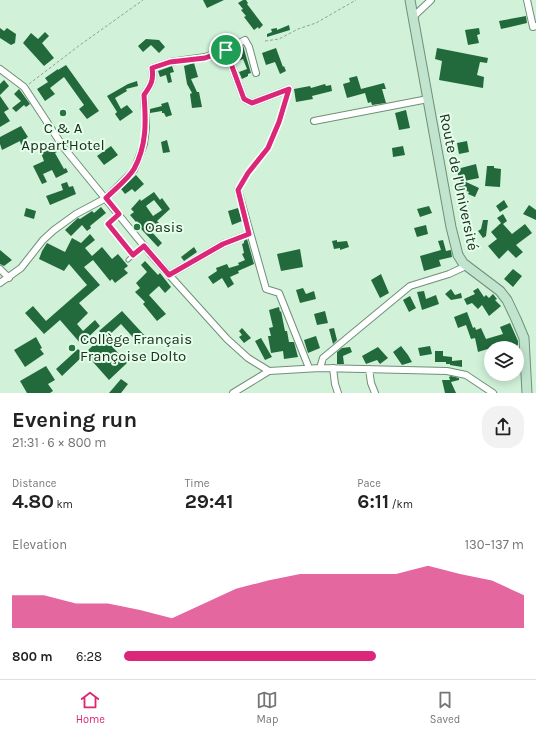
<!DOCTYPE html>
<html lang="en">
<head>
<meta charset="utf-8">
<style>
	body { margin:0; font-family:Karla,sans-serif; background:#f2f2f2; color:#222; height:100vh; display:flex; flex-direction:column; font-size:15px; white-space:nowrap }
	* { box-sizing:border-box; margin:0 }
	p { font-size:13px; color:#767676 }
	.icon { flex:none; width:22px; height:22px; fill:none; stroke:currentColor; stroke-width:2; stroke-linecap:round; stroke-linejoin:round }
	.map { position:relative; height:393px; overflow:hidden }
	.sheet { display:flex; flex-direction:column; background:#fff; flex:1 }
	.sheet>* { flex:none }
	.fabs { position:absolute; left:484px; top:341px; display:grid; gap:8px }
	.fabs a { display:grid; place-items:center; width:40px; height:40px; border-radius:50%; background:#fff; box-shadow:0 2px 10px #0003; font-size:20px }
	.pin { position:absolute; display:grid; place-items:center; width:34px; height:34px; color:#fff; margin:-17px; border:2px solid #fff; border-radius:50%; box-shadow:0 1px 4px #0007 }
	.round { display:grid; place-items:center; flex:none; width:42px; height:42px; border-radius:16px; background:#f2f2f2 }
	.summary { display:flex; align-items:center; justify-content:space-between; height:68px; padding:0 12px }
	h1 { font-size:22px; font-weight:700; line-height:30px }
	.stats { display:grid; grid-template-columns:repeat(3,1fr); gap:6px; height:68px; padding:4px 12px }
	.stats div { display:grid; align-content:center }
	.stats b { font-size:20px; font-weight:700 }
	.stats small { font-size:11px; font-weight:400 }
	.stats p { font-size:11px }
	.chart { height:112px; padding:8px 12px }
	.chart p { display:flex; justify-content:space-between }
	.chart svg { width:100%; height:72px; margin-top:4px; fill:#db2777; opacity:.7 }
	ul { padding:0 12px; list-style:none; font-size:13px }
	li { display:grid; grid-template-columns:64px 48px 1fr; align-items:center; height:30px }
	li i { height:10px; border-radius:5px; background:#db2777 }
	.menu { display:flex; justify-content:space-around; align-items:center; height:56px; border-top:1px solid #e0e0e0; background:#fff; font-size:11px; color:#767676 }
	.menu a { display:grid; justify-items:center; gap:2px }
	.menu .current { color:#db2777 }
	.map>svg:first-child { display:block }
</style>
</head>
<body>
<div class="map">
<svg width="536" height="393" viewBox="0 0 536 393">
	<rect width="100%" height="100%" fill="#d1f2d9"/>
	<path fill="#226a3c" fill-rule="evenodd" d="M203 0H224L207 8Z
		M243 0H246L248 3 247 4 263 25 259 29 258 27 254 30 244 17 246 16 241 10 243 9 238 3Z
		M526 16 527 23 501 29 499 21Z
		M289 25 290 30 267 37V34L272 32 271 29 277 28V30Z
		M0 28 4 31 7 28 16 34 15 43 11 45 0 38Z
		M479 28 480 34 477 35 479 43 468 45 465 30Z
		M45 32 49 36 42 43 54 58 44 66 23 43 31 33 38 39Z
		M146 39 159 40 165 47 159 53 151 45 143 52 138 46Z
		M243 46 251 73 248 74V76L242 79 239 72 247 69 243 59 235 62 232 52Z
		M276 48 283 67 284 66 286 71 280 74 275 62 266 65 262 53Z
		M437 48 488 58 487 63 480 62 477 75 484 77 483 88 439 80 442 61 435 59Z
		M194 63 198 77 191 79 197 92H199L202 107 192 108 190 94 192 93 187 84 184 66Z
		M66 65 99 111 87 119 79 109 84 105 64 77 50 88 55 94 45 101 37 89 48 82 45 78 58 69V70Z
		M172 66 174 72 170 73 172 82 168 83 166 75 160 77 158 71Z
		M357 76 361 89 384 83 386 89H382L386 103 372 105 371 102 368 103 365 93 347 98 343 84 350 82 349 78Z
		M4 80 9 86 0 95V84Z
		M137 81 138 86 126 89 127 91 115 98 121 109 127 105 133 112 120 121 115 114 117 112 107 96 128 84Z
		M325 84 326 86 331 85 332 91 312 96 313 99 296 102 294 89 310 86 311 88Z
		M19 89 30 104 26 107 24 105 16 112 12 108 21 101 14 94Z
		M0 96 9 109 4 112 10 121 0 127Z
		M168 102 172 115 166 117 164 113H162V111L150 113V109L162 106 161 104Z
		M406 110 410 128 399 130 395 113Z
		M21 126 28 137 26 138 29 146 22 148 20 141 2 150 0 144V137Z
		M167 140 170 152 163 153 161 142Z
		M467 141 469 152 459 154 457 143Z
		M53 144 57 152 55 153 64 169 66 168 68 172 56 178 52 170 43 174 47 182 42 184 33 166 44 161 41 153 50 149 49 146Z
		M111 146 118 155 104 165 97 156Z
		M403 146 405 155 393 157 392 148Z
		M476 164 479 178 464 181 479 188 475 197 468 194 469 192 456 186 459 180 457 169Z
		M487 166H494V168L501 169 500 187 485 186Z
		M136 175 144 184 135 192 132 189 125 194 121 189Z
		M67 182 69 187 73 186 76 194 50 205 46 196 63 190 61 184Z
		M154 192 160 200 162 198 170 209 157 221 159 223 150 230 162 243 158 247 142 230 137 221 136 222 130 215 134 212 131 209 140 199 141 201ZM154 200 162 210 153 216 146 206Z
		M504 200 508 207 500 212 496 206Z
		M529 205 536 210V220L523 214Z
		M429 206 432 213 420 217 417 209Z
		M101 207 106 213 90 226 91 228 87 231 82 225 71 236 65 230 78 218 80 219 92 211 94 213Z
		M26 208 36 211 34 219 24 216Z
		M238 208 242 221 232 225 228 211Z
		M503 214 507 221 503 224 512 234 525 224 532 233 516 245 523 252 516 258 508 250 499 259 488 246 497 239 491 232 501 223 497 218Z
		M483 220H488L486 236 483 238 478 231 481 229Z
		M426 225 428 234 417 237 414 228Z
		M90 234 95 240 85 248 92 256 102 247 112 259 118 254 128 266 124 269 128 273 115 283 112 279 110 281 93 260 84 267 100 285 79 303 88 313 77 324 83 331 95 320 100 326 81 344 60 320 44 334 25 313 33 306 46 321 87 285 69 264 64 271 39 259 42 251 47 243 65 252 72 238 81 243Z
		M247 239 254 264 238 271 239 273 230 277 234 284 228 288 222 278 213 284 208 277 217 271 216 268 227 264 229 268 239 265 238 263 245 260 242 254 244 253 242 244 244 243V241Z
		M337 240V242L347 241 349 247 340 250V248L334 249 332 241Z
		M443 240 446 251 451 250 452 257 439 260 441 266 424 271 420 256 441 250 438 241Z
		M194 247 197 252 184 261 181 257Z
		M300 249 303 267 281 271 277 254Z
		M0 250 12 260 4 266 0 264Z
		M145 261 158 275 160 273 171 287 165 293 159 286 149 295 166 314 157 321 143 304 145 302 135 292 140 288 136 283 147 272 141 265Z
		M513 269 522 276 513 287 504 279Z
		M381 274 389 293 380 298 371 280Z
		M303 288 306 294 314 291 316 299 300 303 296 290Z
		M478 288 484 297 486 295 489 298 493 294 497 299 495 300 501 306 489 316 482 305 478 309 472 303 467 305 464 299 475 294 473 291Z
		M451 289 455 295 461 293 462 298 451 300 445 294Z
		M424 291 426 299 436 295 439 304 422 310 417 292Z
		M410 296 416 308 409 312 403 300Z
		M279 307 280 312 281 311 285 331H287L289 342H294L298 357 284 359 283 351 271 353 268 336H271L269 328 273 327 269 310Z
		M122 311 146 337 139 344 121 324 106 338 99 331Z
		M325 311 328 323 317 325 314 314Z
		M467 312 473 328 475 327 476 330 481 328 486 339 503 334 500 327 510 323 518 341V345L512 348H491L478 352 475 338 471 339 466 325 458 328 454 317Z
		M242 328 251 338 244 343 239 337 242 335 239 331Z
		M334 328 337 340 333 344 329 329Z
		M103 336 127 363 109 380 85 353Z
		M316 336 320 348 308 353 304 340Z
		M36 337 42 348 40 349 44 354 25 367 14 350Z
		M261 338 272 357 265 360 255 341Z
		M401 346 408 355 412 362 402 365 393 352Z
		M430 346 432 354 420 356 418 348Z
		M350 347 352 352 343 356 344 364H337V352L342 348Z
		M378 347 388 358 380 364 377 360 366 364 362 356Z
		M78 349 84 355 62 376 56 369Z
		M435 351H443V356L452 357V361L462 360V367L450 365V364H446V362H435Z
		M46 366 55 380 48 384 53 391 50 393H27L20 381Z
		M451 376 459 378V380L451 382 456 393H445L442 380H450L449 377Z
		M121 379 128 384 121 393H109Z"/>
	<g fill="none" stroke-linecap="round" stroke-linejoin="round">
		<defs>
			<path id="lane" d="M119 215 108 224 133 255 144 246
				M128 260 133 255"/>
			<path id="street" d="M527 0 533 27 536 26
				M413 17 431 0
				M226 50 244 99 252 103 289 89
				M0 69 24 87 64 148 153 257 227 339 248 358 269 371 320 368 447 371 466 375 493 393
				M314 121 428 99
				M238 190 266 289 279 293 309 368
				M0 269 9 278
				M169 275 223 244 249 234
				M0 283 21 268 43 240 54 230 76 214 106 198 134 170 144 144 146 128 144 95C151 85 154 80 152 68L170 62 205 57 226 50 245 40 249 47 256 73
				M320 368 323 358 410 286 449 274 466 266
				M333 368 335 384 338 393
				M369 369 371 383 375 393
				M233 393 269 371"/>
			<path id="secondary" d="M410 0 451 227 458 255 463 263 500 291 507 300 516 319 524 338 527 393"/>
		</defs>
		<use href="#lane" stroke="#718f78" stroke-width="5"/>
		<use href="#street" stroke="#718f78" stroke-width="8"/>
		<use href="#secondary" stroke="#718f78" stroke-width="11"/>
		<path stroke="#8ca592" stroke-width="1" stroke-dasharray="3 2" stroke-linecap="butt" d="M265 41 279 39 298 29 316 23 356 0
			M29 84 80 45 143 0
			M241 184 268 148 287 96"/>
		<use href="#lane" stroke="#fff" stroke-width="3"/>
		<use href="#street" stroke="#fff" stroke-width="6"/>
		<use href="#secondary" stroke="#c1e4ce" stroke-width="9"/>
	</g>
	<g fill="none" stroke-linecap="round" stroke-linejoin="round">
		<defs>
			<path id="route" d="M226 50 244 99 252 103 289 89 279 122 268 148 248 173 238 190 249 234 223 244 169 275 144 246 133 255 108 224 119 214 106 198C115 189 128 179 134 169 147 145 146 121 144 95 151 85 154 80 152 68L170 62 205 58Z"/>
		</defs>
		<use href="#route" stroke="#fff" stroke-width="8"/>
		<use href="#route" stroke="#db2777" stroke-width="5"/>
	</g>
	<g fill="#277443" stroke="#e3fee9" stroke-width="1.5">
		<circle cx="63" cy="113" r="4"/>
		<circle cx="137" cy="227" r="4"/>
		<circle cx="72" cy="348" r="4"/>
	</g>
	<g text-anchor="middle" dominant-baseline="central" stroke-width="4" stroke-linejoin="round" paint-order="stroke">
		<g font-size="15" fill="#202c23" stroke="#e3fee9" text-anchor="start">
			<text x="63" y="128" text-anchor="middle">C &amp; A<tspan x="63" dy="17">Appart'Hotel</tspan></text>
			<text x="145" y="227">Oasis</text>
			<text x="80" y="339">Collège Français<tspan x="80" dy="17">Françoise Dolto</tspan></text>
		</g>
		<g font-size="15" fill="#202c23" stroke="#e3fee9">
			<text transform="translate(459 182) rotate(78)">Route de l'Université</text>
		</g>
	</g>
</svg>
<div class="fabs">
<a><svg class="icon" aria-label="layers" viewBox="0 0 24 24"><path d="M12 4l9 5-9 5-9-5zM3 14l9 5 9-5"/></svg></a>
</div>
<div class="pin" style="left:226px;top:50px;background:#1e9e55"><svg class="icon" aria-label="arrive" viewBox="0 0 24 24"><path d="M6 21V4h12l-3 4 3 4H6"/></svg></div>
</div>
<section class="sheet">
<div class="summary"><div><h1>Evening run</h1><p>21:31 · 6 × 800 m</p></div><a class="round"><svg class="icon" aria-label="share" viewBox="0 0 24 24"><path d="M12 15V3M7 8l5-5 5 5M5 13v7h14v-7"/></svg></a></div>
<div class="stats">
<div><p>Distance</p><b>4.80<small> km</small></b></div>
<div><p>Time</p><b>29:41</b></div>
<div><p>Pace</p><b>6:11<small> /km</small></b></div>
</div>
<div class="chart"><p><span>Elevation</span>130–137 m</p>
<svg viewBox="0 0 160 44" preserveAspectRatio="none"><path d="M0 44V24L10 24L20 29L30 29L40 33L50 38L60 29L70 20L80 15L90 11L100 11L110 11L120 11L130 6L140 11L150 15L160 24V44z"/></svg>
</div>
<ul>
<li><b>800 m</b>6:28<i style="width:63%"></i></li>
</ul>
</section>
<nav class="menu">
<a class="current"><svg class="icon" aria-label="home" viewBox="0 0 24 24"><path d="M3 11l9-7 9 7M6 9v11h12V9"/></svg>Home</a>
<a><svg class="icon" aria-label="map" viewBox="0 0 24 24"><path d="M3 6l6-2 6 2 6-2v14l-6 2-6-2-6 2zM9 4v14M15 6v14"/></svg>Map</a>
<a><svg class="icon" aria-label="saved" viewBox="0 0 24 24"><path d="M7 4h10v16l-5-4-5 4z"/></svg>Saved</a>
</nav>
</body>
</html>
